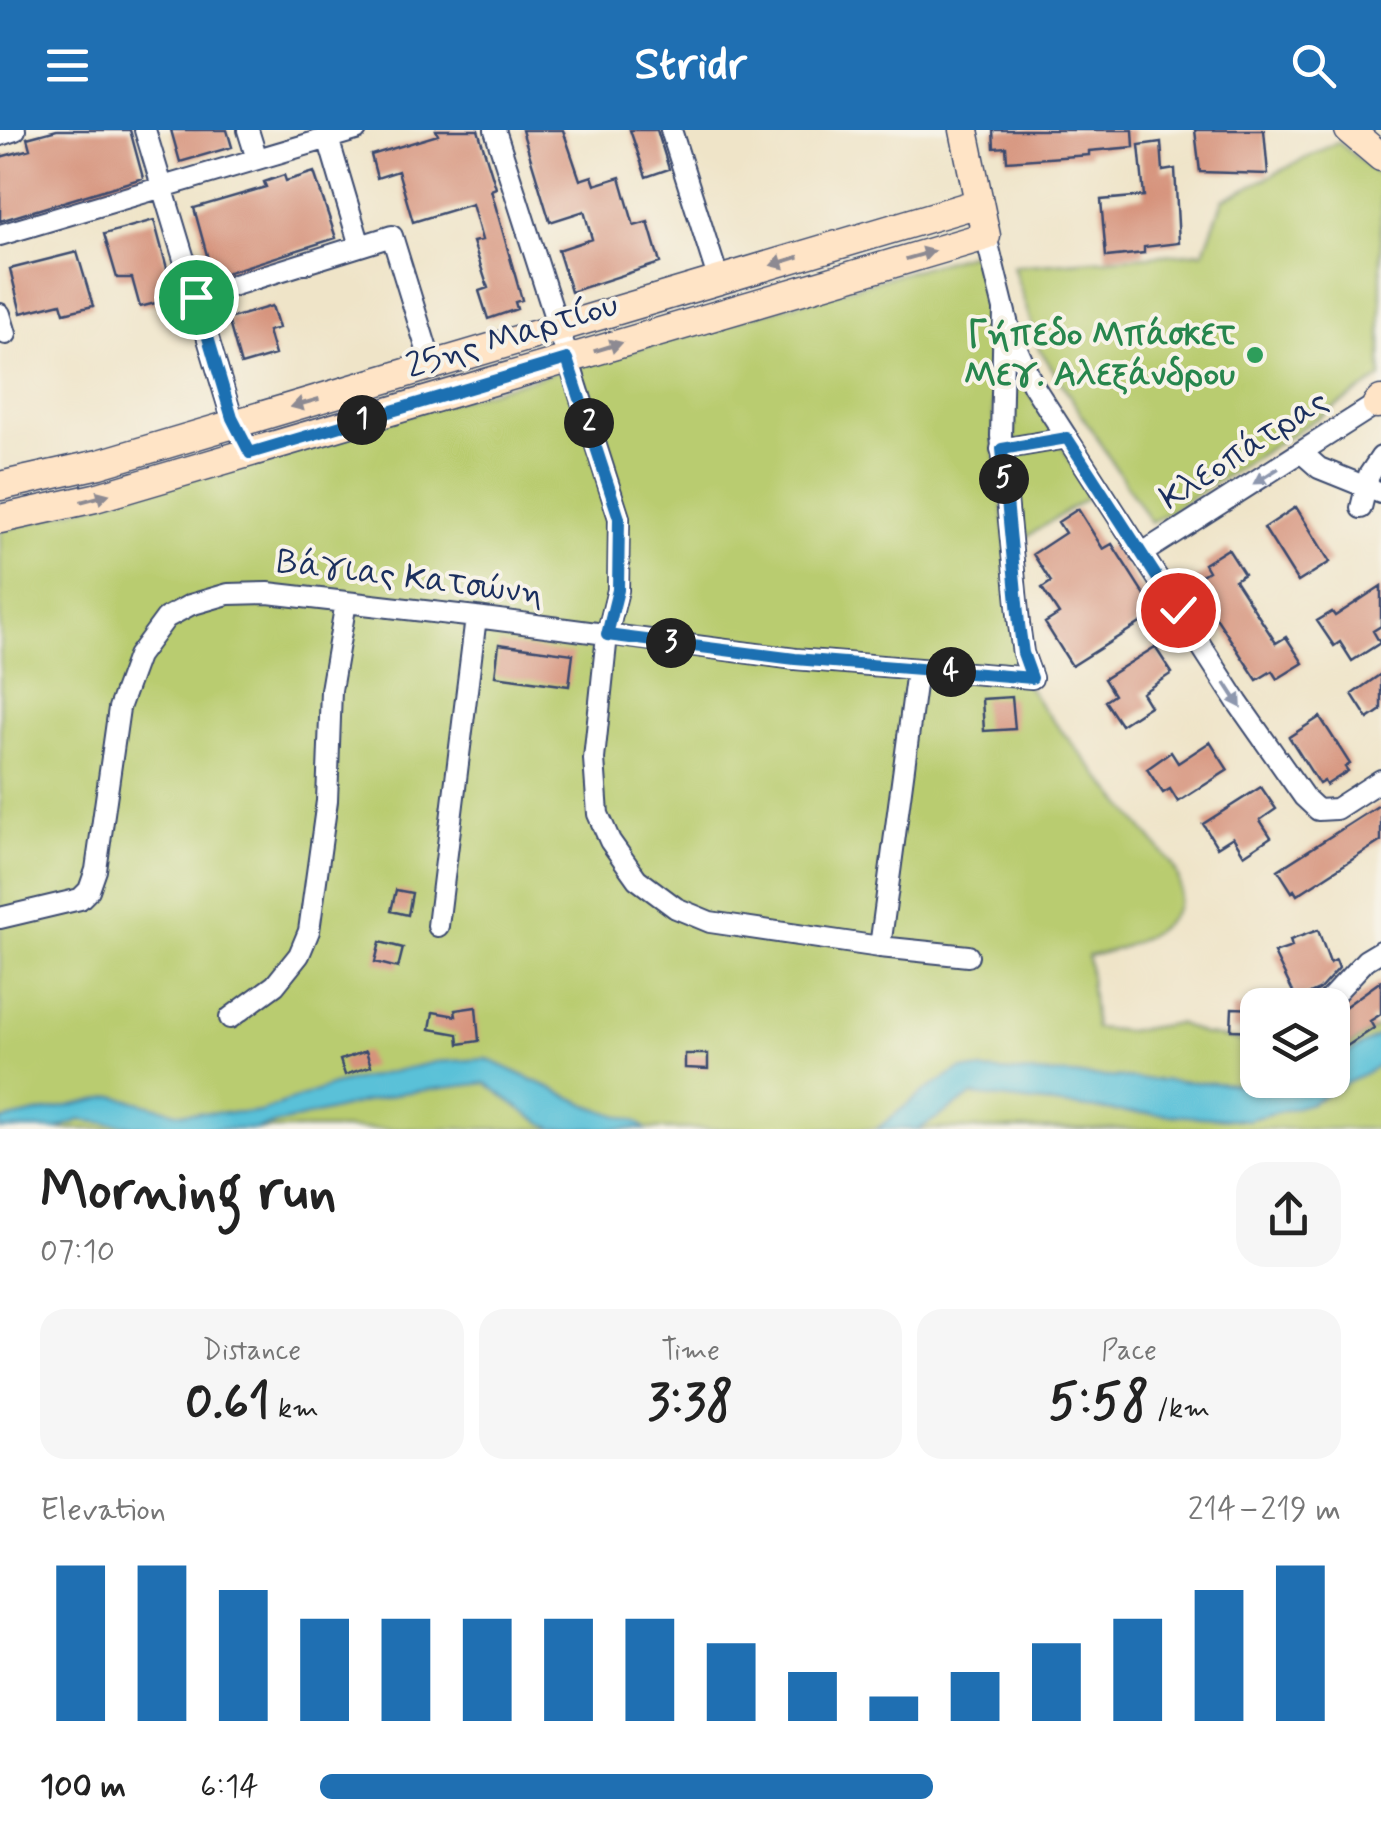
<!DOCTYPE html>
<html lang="en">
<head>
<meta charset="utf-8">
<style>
	body { margin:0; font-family:Mynerve,sans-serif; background:#f6f6f6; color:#222; height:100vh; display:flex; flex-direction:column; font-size:38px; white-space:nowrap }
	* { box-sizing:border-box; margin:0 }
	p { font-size:32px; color:#767676 }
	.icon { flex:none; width:55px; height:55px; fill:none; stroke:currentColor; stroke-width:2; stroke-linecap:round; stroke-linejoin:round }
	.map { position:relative; height:999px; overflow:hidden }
	.side { display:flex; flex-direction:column; background:#fff; flex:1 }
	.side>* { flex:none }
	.controls { position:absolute; left:1240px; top:858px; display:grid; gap:20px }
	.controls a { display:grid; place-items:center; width:110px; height:110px; border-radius:20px; background:#fff; box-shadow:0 2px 8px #0004; font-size:50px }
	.pin { position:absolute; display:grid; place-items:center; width:85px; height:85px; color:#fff; margin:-42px; border:5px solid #fff; border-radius:50%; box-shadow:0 2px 10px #0007 }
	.km { position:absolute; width:50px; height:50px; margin:-25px; border-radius:50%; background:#222; color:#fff; font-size:28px; line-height:50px; text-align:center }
	.round { display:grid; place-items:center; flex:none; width:105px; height:105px; border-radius:30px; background:#f6f6f6 }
	.head { display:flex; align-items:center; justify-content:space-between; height:170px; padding:0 40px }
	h1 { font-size:55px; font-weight:700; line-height:75px }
	.figures { display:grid; grid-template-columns:repeat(3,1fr); gap:15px; height:170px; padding:10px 40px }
	.figures div { display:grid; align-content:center; border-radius:25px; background:#f6f6f6; text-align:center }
	.figures b { font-size:50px; font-weight:700 }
	.figures small { font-size:28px; font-weight:400 }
	.figures p { font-size:28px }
	.chart { height:280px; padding:20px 40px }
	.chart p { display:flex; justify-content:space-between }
	.chart svg { width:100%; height:180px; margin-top:10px; stroke:#1f6fb2; stroke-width:6 }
	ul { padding:0 40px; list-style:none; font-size:32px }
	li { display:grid; grid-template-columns:160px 120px 1fr; align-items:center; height:75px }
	li i { height:25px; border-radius:12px; background:#1f6fb2 }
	header { display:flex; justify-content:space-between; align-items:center; height:130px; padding:0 40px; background:#1f6fb2; color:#fff; font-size:45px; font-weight:700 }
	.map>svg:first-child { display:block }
</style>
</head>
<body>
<header><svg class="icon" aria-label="menu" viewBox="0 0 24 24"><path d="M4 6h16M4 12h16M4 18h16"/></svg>Stridr<svg class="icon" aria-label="search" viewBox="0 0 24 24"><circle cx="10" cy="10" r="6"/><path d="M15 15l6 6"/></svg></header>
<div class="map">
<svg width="1381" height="999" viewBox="0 0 1381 999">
	<rect width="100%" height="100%" fill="#f7f3e8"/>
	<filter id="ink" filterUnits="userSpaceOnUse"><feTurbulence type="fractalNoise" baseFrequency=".01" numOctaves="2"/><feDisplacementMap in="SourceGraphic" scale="20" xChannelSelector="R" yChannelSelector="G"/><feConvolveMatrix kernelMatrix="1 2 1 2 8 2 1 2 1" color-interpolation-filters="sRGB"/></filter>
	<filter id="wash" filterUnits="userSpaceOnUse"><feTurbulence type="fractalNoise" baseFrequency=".0048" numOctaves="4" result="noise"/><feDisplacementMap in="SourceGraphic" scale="40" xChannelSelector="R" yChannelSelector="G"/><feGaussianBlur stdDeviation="2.25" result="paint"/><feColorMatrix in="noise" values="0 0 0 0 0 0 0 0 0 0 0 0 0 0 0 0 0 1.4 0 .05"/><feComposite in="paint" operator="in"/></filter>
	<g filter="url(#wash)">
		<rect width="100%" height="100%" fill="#efe4c8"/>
		<path fill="#b9cc6f" stroke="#6a7e66" stroke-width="2.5" d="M1338 12 1381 47V248L1151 393 1039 218 1013 136 1204 122 1223 70Z
			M973 123 990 177 995 319 1024 551 1041 576 1172 734C1205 790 1132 819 1088 826L1095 898 1127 901 1178 893 1203 904 1242 911 1257 930 1258 950H1332L1333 927 1381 895V999H0V401Z
			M1012 232 1091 365 1016 414Z"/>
		<path fill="#5ac1d8" stroke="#3a789b" stroke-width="2.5" d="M1381 904V934L1311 973 1247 990 1124 982 973 965 919 999H877L923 962 961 939 1250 955 1280 950H1332L1333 932Z
			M487 929 590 976 637 992 646 999H555L530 986 486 953 401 963 255 999H158L80 990 56 999H0V991L114 966 181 983 260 982 333 955 436 932Z"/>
		<g id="blocks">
			<path fill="#d6937b" d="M57 0H130L143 48 0 91V27L30 19 27 8Z
				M171 0H227L232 17 180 32Z
				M436 0H478L496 58 491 60 522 170 515 172 517 179 488 189 479 161 488 158 473 112 482 110 472 74 413 92 398 41 377 48 371 25 438 5Z
				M522 0H563L580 50 592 46 595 55 620 47 634 96 648 92 660 133 571 162 558 120 592 109 584 81 550 92Z
				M630 0H657L669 39 646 47Z
				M993 0H1133L1134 17 1089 21V25L1007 31 1006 17 994 18Z
				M1195 0H1264L1268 44 1200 42Z
				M1161 12 1163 41 1175 39 1179 113 1144 117V123L1106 127 1101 70 1144 66 1139 15Z
				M314 42 336 108 213 147 194 78 266 57 264 52 284 45 286 51Z
				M154 90 175 168 140 177 132 148H117L104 104Z
				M77 122 93 176 64 183 61 173 21 183 10 139Z
				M272 176 279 198 268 201 275 225 241 235 228 189Z
				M1296 377 1330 432 1298 452 1264 398Z
				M1078 379 1103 419 1112 414 1156 483 1072 536 1045 493 1059 484 1042 458 1051 452 1033 424 1065 403 1058 392Z
				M1228 419 1244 444 1235 450 1276 513 1286 507 1303 533 1277 549 1272 541 1257 550 1192 451 1208 441 1204 434Z
				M1381 456V496L1373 501 1380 513 1352 531 1340 512 1334 516 1317 491 1332 482 1335 486Z
				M499 514 573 524 569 556 495 546Z
				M1155 517 1172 543 1142 563 1150 576 1121 595 1105 571 1114 565 1104 549Z
				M1381 544V580L1368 589 1352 564Z
				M1012 567 1015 599 984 601 982 569Z
				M1320 587 1350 634 1345 637 1348 641 1326 655 1324 651 1319 654 1289 607Z
				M1210 612 1228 640 1178 672 1170 659 1163 663 1147 639 1171 622 1178 633Z
				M1261 657 1276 679 1260 690 1271 707 1244 725 1233 707 1217 717 1203 694Z
				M1381 674V711L1297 765 1294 760 1292 762 1278 740Z
				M396 760 412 763 408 785 391 781Z
				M1318 800 1330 833 1336 830 1339 838 1319 860 1297 870 1274 823 1292 817 1290 810Z
				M380 812 403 818 398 838 375 832Z
				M1381 851V884L1370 891 1374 898 1332 926V886Z
				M476 877 479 911 459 914 458 904 430 899 433 882 456 886 455 880Z
				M1232 878 1258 879V901L1231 900Z
				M366 921 371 936 345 945 340 930Z
				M685 924H708V939L685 938Z"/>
		</g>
	</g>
	<g filter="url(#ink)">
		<use href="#blocks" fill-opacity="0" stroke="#3b4a6e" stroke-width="2.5"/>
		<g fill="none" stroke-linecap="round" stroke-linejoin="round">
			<defs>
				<path id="street" d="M145 0 232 288 250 323
					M248 0 257 29
					M495 0 619 388 618 460 607 505 594 629 598 684 610 711 637 749 676 778 710 792 880 817 968 826
					M671 0 719 151
					M0 5 15 0
					M328 8 360 116
					M0 105 356 0
					M986 106 1010 203 1033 255 1238 573 1304 667 1318 680 1336 679 1381 650
					M196 167 392 106 432 236
					M0 184 6 204
					M1001 319 1067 308
					M1302 323 1319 338 1381 363
					M1361 378 1369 345 1381 327
					M1141 424 1381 271
					M0 788 80 769 89 760 96 740 119 578 138 526 166 488 190 475 228 464 268 463 476 487 795 529 1032 548 1023 523 1019 494 1001 306 1004 181
					M438 796 476 487
					M880 817 917 540
					M1324 875 1366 830 1381 821
					M230 888 275 855 299 825 309 801 327 671 331 560 346 472"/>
				<path id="secondary" d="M1349 0 1381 27
					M1377 274 1381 270
					M0 356 99 334 979 73
					M0 389 95 368 986 106 964 0"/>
			</defs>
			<use href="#street" stroke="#3b4a6e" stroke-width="24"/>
			<use href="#secondary" stroke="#3b4a6e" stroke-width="31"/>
			<use href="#street" stroke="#fff" stroke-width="20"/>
			<use href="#secondary" stroke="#ffe4c6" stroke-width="28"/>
		</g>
		<defs><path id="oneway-solid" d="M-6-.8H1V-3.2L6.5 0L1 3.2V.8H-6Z" transform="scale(2.5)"/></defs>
		<g fill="#8d8a92">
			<use href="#oneway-solid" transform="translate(920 125) rotate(-16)"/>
			<use href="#oneway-solid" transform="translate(785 131) rotate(163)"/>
			<use href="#oneway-solid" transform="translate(608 217) rotate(-17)"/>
			<use href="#oneway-solid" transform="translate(305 273) rotate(164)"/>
			<use href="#oneway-solid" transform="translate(95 368) rotate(-15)"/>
		</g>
		<g fill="#8d97ae">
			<use href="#oneway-solid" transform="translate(1266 346) rotate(148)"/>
			<use href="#oneway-solid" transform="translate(1233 565) rotate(57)"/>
		</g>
	</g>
	<g fill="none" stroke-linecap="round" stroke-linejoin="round" filter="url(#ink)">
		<defs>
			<path id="route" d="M196 167 232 288 250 323 567 229 619 388 618 460 607 505 795 529 1032 548 1023 523 1019 494 1002 319 1067 308 1178 480"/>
		</defs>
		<use href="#route" stroke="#fff" stroke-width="20"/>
		<use href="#route" stroke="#1f6fb2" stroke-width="12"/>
	</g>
	<circle fill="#2e9e5b" stroke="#f7f3e8" stroke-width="4" cx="1255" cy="225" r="10"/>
	<g text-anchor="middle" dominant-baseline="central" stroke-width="8" stroke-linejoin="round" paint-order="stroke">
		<g font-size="35" font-weight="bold" fill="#27864d" stroke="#f7f3e8" text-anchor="end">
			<text x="1235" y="205">Γήπεδο Μπάσκετ<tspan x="1235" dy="40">Μεγ. Αλεξάνδρου</tspan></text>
		</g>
		<g font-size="35" fill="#1b2f5e" stroke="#f7f3e8">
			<text transform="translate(512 206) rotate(-17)">25ης Μαρτίου</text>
			<text transform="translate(1244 320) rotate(-33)">Κλεοπάτρας</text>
			<text transform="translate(410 448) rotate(7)">Βάγιας Κατσώνη</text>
		</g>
	</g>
</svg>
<div class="controls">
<a><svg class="icon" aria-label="layers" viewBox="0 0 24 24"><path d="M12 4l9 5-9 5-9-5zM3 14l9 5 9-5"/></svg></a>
</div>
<div class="pin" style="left:196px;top:167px;background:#1e9e55"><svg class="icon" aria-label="arrive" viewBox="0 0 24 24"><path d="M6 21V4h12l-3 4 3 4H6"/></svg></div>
<div class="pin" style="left:1178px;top:480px;background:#d93025"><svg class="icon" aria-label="check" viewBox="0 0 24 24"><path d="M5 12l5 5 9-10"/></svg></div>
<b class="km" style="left:362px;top:290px">1</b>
<b class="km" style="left:589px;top:293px">2</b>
<b class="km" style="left:671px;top:513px">3</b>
<b class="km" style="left:951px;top:542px">4</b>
<b class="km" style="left:1004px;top:349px">5</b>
</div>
<section class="side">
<div class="head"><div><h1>Morning run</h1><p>07:10</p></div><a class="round"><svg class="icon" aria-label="share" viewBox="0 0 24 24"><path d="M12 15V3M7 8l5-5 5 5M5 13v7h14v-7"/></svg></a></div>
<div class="figures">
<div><p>Distance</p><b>0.61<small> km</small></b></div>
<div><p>Time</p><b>3:38</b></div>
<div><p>Pace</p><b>5:58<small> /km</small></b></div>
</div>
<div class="chart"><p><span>Elevation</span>214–219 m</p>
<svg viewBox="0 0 160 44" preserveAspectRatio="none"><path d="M5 44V6M15 44V6M25 44V12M35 44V19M45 44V19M55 44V19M65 44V19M75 44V19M85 44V25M95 44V32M105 44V38M115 44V32M125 44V25M135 44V19M145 44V12M155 44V6"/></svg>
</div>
<ul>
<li><b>100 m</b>6:14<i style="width:60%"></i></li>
</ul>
</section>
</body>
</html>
